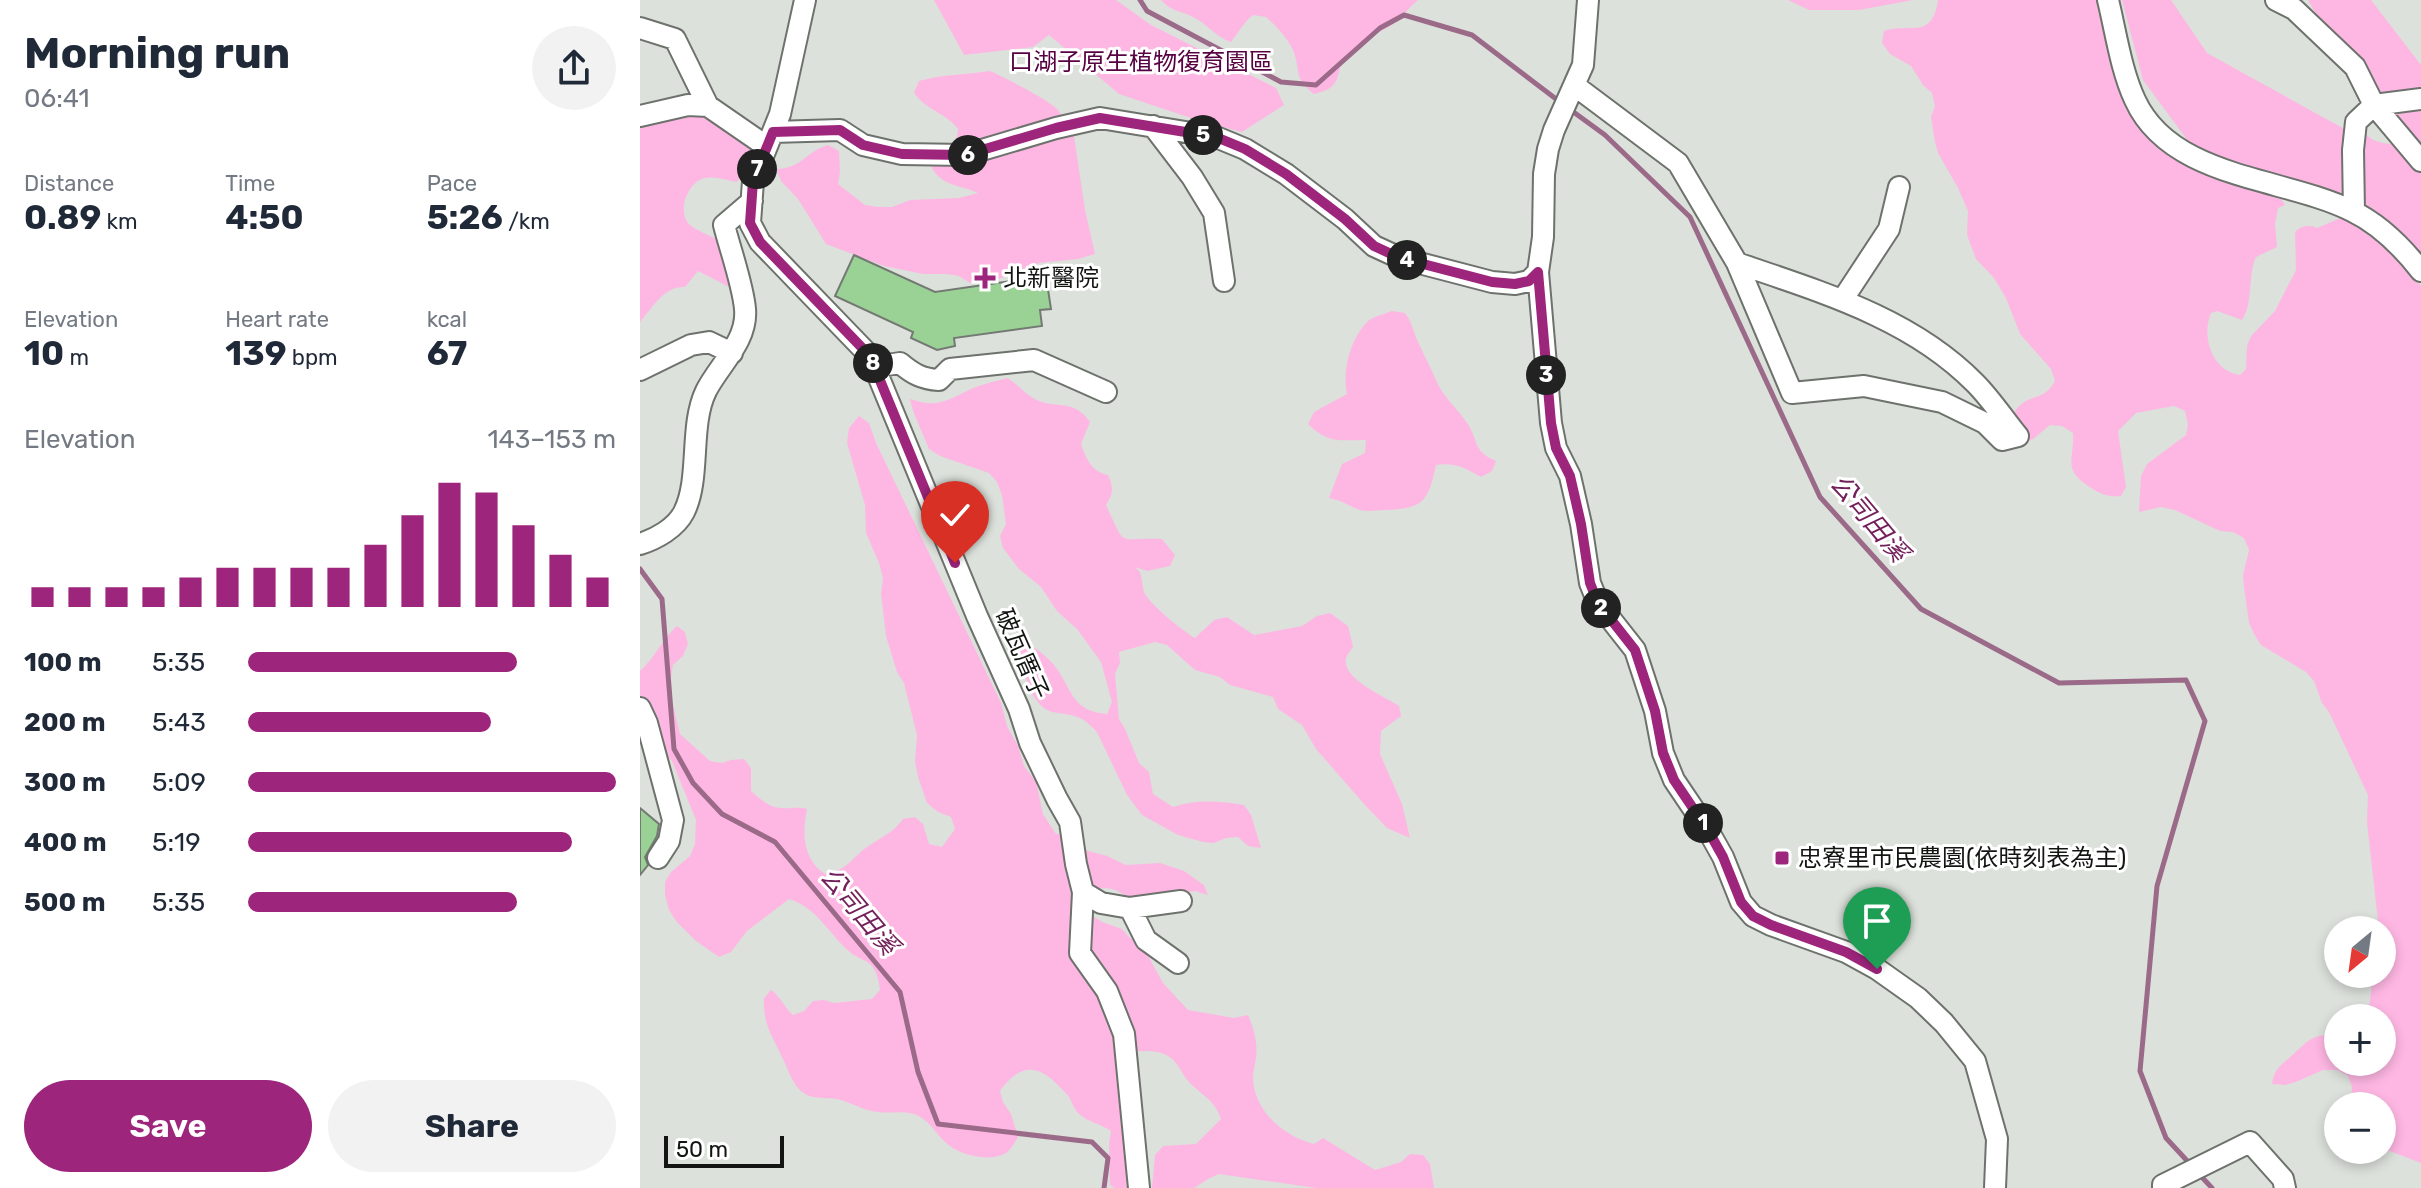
<!DOCTYPE html>
<html lang="en">
<head>
<meta charset="utf-8">
<style>
	body { margin:0; font-family:Rubik,"Noto Sans TC",sans-serif; background:#f2f2f3; color:#1f2937; height:100vh; display:flex; flex-direction:column; font-size:30px; white-space:nowrap }
	* { box-sizing:border-box; margin:0 }
	p { font-size:26px; color:#747a83 }
	.icon { flex:none; width:44px; height:44px; fill:none; stroke:currentColor; stroke-width:2; stroke-linecap:round; stroke-linejoin:round }
	.map { position:relative; flex:1; overflow:hidden }
	.sheet { display:flex; flex-direction:column; background:#fff; width:640px }
	.sheet>* { flex:none }
	.needle { width:52px; rotate:209deg }
	.fabs { position:absolute; left:1684px; top:916px; display:grid; gap:16px }
	.fabs a { display:grid; place-items:center; width:72px; height:72px; border-radius:50%; background:#fff; box-shadow:0 4px 12px #0003; font-size:40px }
	.scale { position:absolute; left:24px; bottom:20px; width:120px; box-sizing:border-box; padding-left:8px; border:4px solid #131513; border-top:0; font-size:22px; line-height:28px; white-space:nowrap; color:#131513; -webkit-text-stroke:6px #fff; paint-order:stroke }
	.pin { position:absolute; display:grid; place-items:center; width:68px; height:68px; color:#fff; margin:-82px -34px; border-radius:50% 50% 50% 0; rotate:-45deg; box-shadow:0 0 8px #0007 }
	.pin .icon { rotate:45deg }
	.km { position:absolute; width:40px; height:40px; margin:-20px; border-radius:50%; background:#222; color:#fff; font-size:22px; line-height:40px; text-align:center }
	.round { display:grid; place-items:center; flex:none; width:84px; height:84px; border-radius:42px; background:#f2f2f3 }
	.overview { display:flex; align-items:center; justify-content:space-between; height:136px; padding:0 24px }
	h1 { font-size:44px; font-weight:700; line-height:60px }
	.stats { display:grid; grid-template-columns:repeat(3,1fr); gap:12px; height:136px; padding:8px 24px }
	.stats div { display:grid; align-content:center }
	.stats b { font-size:34px; font-weight:700 }
	.stats small { font-size:22px; font-weight:400 }
	.stats p { font-size:22px }
	.chart { height:224px; padding:16px 24px }
	.chart p { display:flex; justify-content:space-between }
	.chart svg { width:100%; height:144px; margin-top:8px; stroke:#9e257c; stroke-width:6 }
	.button { display:flex; gap:16px; margin-top:auto; padding:16px 24px }
	.button a { flex:1; height:92px; border-radius:48px; background:#9e257c; color:#fff; font-size:32px; font-weight:700; line-height:92px; text-align:center }
	.button a+a { background:#f2f2f3; color:#1f2937 }
	ul { padding:0 24px; list-style:none; font-size:26px }
	li { display:grid; grid-template-columns:128px 96px 1fr; align-items:center; height:60px }
	li i { height:20px; border-radius:10px; background:#9e257c }
	main { display:flex; flex:1; min-height:0 }
	.map>svg:first-child { display:block }
</style>
</head>
<body>
<main>
<section class="sheet">
<div class="overview"><div><h1>Morning run</h1><p>06:41</p></div><a class="round"><svg class="icon" aria-label="share" viewBox="0 0 24 24"><path d="M12 15V3M7 8l5-5 5 5M5 13v7h14v-7"/></svg></a></div>
<div class="stats">
<div><p>Distance</p><b>0.89<small> km</small></b></div>
<div><p>Time</p><b>4:50</b></div>
<div><p>Pace</p><b>5:26<small> /km</small></b></div>
</div>
<div class="stats">
<div><p>Elevation</p><b>10<small> m</small></b></div>
<div><p>Heart rate</p><b>139<small> bpm</small></b></div>
<div><p>kcal</p><b>67</b></div>
</div>
<div class="chart"><p><span>Elevation</span>143–153 m</p>
<svg viewBox="0 0 160 44" preserveAspectRatio="none"><path d="M5 44V38M15 44V38M25 44V38M35 44V38M45 44V35M55 44V32M65 44V32M75 44V32M85 44V32M95 44V25M105 44V16M115 44V6M125 44V9M135 44V19M145 44V28M155 44V35"/></svg>
</div>
<ul>
<li><b>100 m</b>5:35<i style="width:73%"></i></li>
<li><b>200 m</b>5:43<i style="width:66%"></i></li>
<li><b>300 m</b>5:09<i style="width:100%"></i></li>
<li><b>400 m</b>5:19<i style="width:88%"></i></li>
<li><b>500 m</b>5:35<i style="width:73%"></i></li>
</ul>
<div class="button"><a>Save</a><a>Share</a></div>
</section>
<div class="map">
<svg width="1781" height="1188" viewBox="0 0 1781 1188">
	<rect width="100%" height="100%" fill="#dce1db"/>
	<path fill="#feb7e3" d="M294 0H476L511 25 636 88 644 105 602 132 560 121 479 94 409 35 393 47 324 55Z
		M521 0H778C768 8 761 19 750 26 736 34 719 41 708 54 692 71 707 87 674 94 651 76 662 68 652 48 646 36 635 25 626 17L613 15C603 23 599 32 591 42 575 37 567 23 551 16 540 11 529 10 521 0Z
		M1148 0H1273L1219 10H1169Z
		M1298 0H1461L1458 14 1466 16 1492 92 1554 167 1641 199 1645 205 1638 208 1635 224 1637 247 1616 257C1607 277 1614 302 1602 320L1577 311 1571 313C1561 337 1572 371 1600 375L1606 369 1607 346 1611 336 1635 311 1656 270 1655 232C1663 225 1668 224 1677 228L1705 216 1730 232 1781 286V1163L1742 1148V1106H1711L1712 1087 1708 1076 1697 1070H1683L1658 1081 1645 1085 1632 1084C1634 1071 1638 1067 1648 1059 1667 1043 1669 1033 1698 1035V1062H1742V1018H1728L1733 974H1742V930H1739L1727 822 1728 795 1689 712 1682 703 1674 681 1666 672 1621 645 1614 634 1609 623 1604 587 1603 575 1609 550 1604 538 1593 532 1580 531 1535 510 1521 507 1499 512 1501 476 1507 464 1546 435 1548 424 1545 411 1534 406 1496 413 1478 431 1486 487 1481 496C1469 497 1462 495 1451 488 1422 469 1434 463 1433 433L1422 426 1410 425 1393 439 1381 445 1372 416C1386 390 1402 405 1415 381L1411 369 1380 334 1366 298 1354 278 1336 259 1327 235 1328 211 1318 188 1298 153 1295 142 1291 117 1295 106 1292 93 1283 85 1271 66 1250 54 1242 43 1244 31C1269 22 1292 41 1298 0Z
		M1482 0H1531L1567 53 1708 131 1723 130C1735 148 1751 141 1769 147 1773 148 1777 152 1781 154V260L1732 211 1650 191 1551 145 1503 80Z
		M1668 0H1731L1781 65V146L1681 23Z
		M350 71C364 77 407 99 417 109 424 117 430 127 434 136L445 210 455 254 438 259 399 263 354 281 342 283H330L319 276 307 274H283L244 266 186 244 158 199 141 181 136 169C164 168 164 152 188 145L199 151 200 172 198 184 225 205 238 207H252L270 200 319 198 338 193C319 184 300 187 290 164L316 143 318 129C306 113 286 110 274 93L279 81C303 74 326 75 350 71Z
		M60 112 111 143 112 157 97 182C87 180 76 176 65 178 48 181 36 212 50 225 57 231 70 235 78 240L95 290 58 271 45 287C24 286 13 307 0 322V128Z
		M752 311 765 313C772 322 773 331 778 342 784 355 791 368 797 382 803 397 818 409 827 423 839 440 832 451 856 461L852 471 841 477C825 468 815 462 796 465 788 501 784 509 745 510 737 510 728 512 720 510 709 506 701 500 689 498L702 464 725 453 726 440C700 440 688 444 668 424L674 412 707 394C702 370 710 339 728 321 735 316 744 314 752 311Z
		M367 378C378 384 383 392 393 398 416 411 433 397 450 422L441 444C447 460 451 471 468 475 474 488 473 494 466 505 487 550 476 537 522 539L535 555 530 566 507 571 495 567 500 572C502 578 502 586 504 592 509 604 543 631 555 638L574 620 587 617 614 635 662 626 677 616 690 613 708 626 713 647C712 648 706 657 706 658 701 679 746 697 759 706L761 716 741 731 740 754 762 804 770 838 747 828 724 804 676 749 662 725 638 709 633 697 590 685 580 677 555 670 527 645 515 642 479 652 480 663 475 674 479 719 485 729 499 763 509 772 513 794 533 807C556 799 580 801 604 805L611 815 621 848 608 846 598 837 586 838 574 843 563 842 538 835 502 815 487 795 457 732C451 726 446 720 437 717 417 710 407 718 393 695 385 683 385 666 378 652L383 641C394 647 405 654 414 665 432 687 430 711 467 714L472 702 461 662 437 629 417 611 401 587 379 569 363 548 360 536 366 524 362 495 357 482 349 473 300 456 289 449 273 411 270 399C295 407 302 403 325 392 337 385 353 382 367 378Z
		M219 416 229 423 236 443 361 703 367 726 378 746 384 766 396 782 403 814 416 834H427L445 850 467 856 486 865 520 863 544 871 564 885 568 895 555 891 495 900C474 891 476 885 451 890L447 906 453 916 462 922 482 929 490 938 501 943 523 983 548 1010 594 1018 608 1015C614 1028 618 1044 616 1058 615 1065 613 1071 613 1077 613 1110 644 1137 674 1144L683 1138 735 1170 761 1162 770 1154 783 1155 790 1164 794 1188H676L579 1174 568 1179 554 1188H512L515 1155 523 1146 556 1144 581 1119C575 1100 561 1095 549 1082 544 1077 542 1071 538 1066 528 1050 510 1050 493 1052L478 1081V1093L484 1128 485 1158 492 1188H475L470 1185 469 1144 471 1131C461 1124 447 1122 438 1113 434 1109 432 1102 429 1097 406 1070 386 1055 360 1091L363 1102 371 1114 378 1137C374 1144 370 1152 362 1155 348 1161 321 1155 310 1146 296 1136 291 1120 274 1114 262 1110 250 1114 238 1112 224 1111 211 1102 197 1099 186 1097 172 1100 162 1092 152 1084 147 1066 141 1055 131 1034 123 1023 124 998L131 990C141 997 144 1007 153 1015L164 1011 173 1001 184 1000 194 1003 232 999 240 990C239 982 237 972 232 966 227 960 217 958 211 953 189 935 177 907 149 899L107 931 91 952 79 957 56 941 36 921 29 910 25 895V882L31 872 50 856 55 844 56 820 32 761 0 730V671C15 658 22 639 37 626L45 632 48 644 43 656 33 665 29 689 40 734 70 761 82 763 91 760 104 759 111 768V791C120 799 129 807 140 808 151 809 157 806 167 809 162 834 163 859 185 874 205 872 212 858 227 847 241 837 253 833 263 819L275 817 283 824 289 844 302 847 315 829 311 817 298 812 287 803 278 777 275 762 277 735 264 683 257 672 246 636 241 593 243 578 239 563 226 533 225 505 207 443 209 428Z"/>
	<g fill="none" stroke-linecap="round" stroke-linejoin="round">
		<path stroke="#9b6a89" stroke-width="5" d="M500 0 507 11 641 82 676 85 740 28 764 15 832 35 920 102
			M928 108 965 135 1050 217 1180 497 1281 609 1419 683 1546 680 1565 721 1517 886 1500 1071 1526 1138 1551 1165
			M0 569 22 599 34 749 53 783 82 814 135 842 260 992 278 1072 298 1124 452 1142 468 1158 464 1188
			M1558 1173 1572 1188"/>
	</g>
	<path fill="#9ad295" stroke="#747973" stroke-width="2" d="M214 255 295 292 406 276 411 309 400 310 402 326 314 338 315 346 297 350 271 338 273 332 195 296Z
		M0 808 19 824 17 836 5 857 8 865 0 875Z"/>
	<g fill="none" stroke-linecap="round" stroke-linejoin="round">
		<defs>
			<path id="minor" d="M165 0 140 114 113 181 110 223 120 242 230 356 337 616 379 709 390 743 417 799 430 822 436 864 443 892 440 953 467 991 484 1034 499 1188
				M1468 0C1476 33 1481 70 1495 100 1531 179 1644 177 1712 211 1739 224 1763 248 1781 271
				M1636 0 1654 9 1715 67 1734 105 1781 161
				M0 28 35 39 68 106
				M934 85 1038 163 1097 263 1152 393 1224 386 1302 402 1345 423 1362 440 1378 436C1364 419 1351 399 1335 383 1271 318 1181 292 1097 263
				M0 116 48 105 68 106 126 146
				M513 126 552 177 574 213 584 281
				M133 132 200 130 223 145 262 154 325 155 416 128 460 118 576 137 605 149 646 174 705 219 734 246 760 258 852 282 875 284 889 281 898 272 903 237 904 174 908 149 914 130 943 65 948 0
				M1714 212 1713 150 1716 122 1734 105 1781 99
				M898 272 911 423 916 448 930 476 941 524 950 583 958 603 995 650 1015 711 1023 753 1034 780 1069 832 1083 857 1101 902 1113 916 1131 925 1206 952 1237 969 1278 998 1304 1023 1335 1061 1357 1139 1355 1188
				M1203 299 1249 229 1259 187
				M234 367 260 363C273 374 282 379 299 380L310 369 394 360 466 392
				M0 370 51 345 69 342 92 353
				M0 544C16 539 36 528 44 512 61 478 49 426 66 391 79 365 108 341 105 309 103 285 90 249 84 225L112 201
				M0 708 7 723 33 820 29 841 18 858
				M443 892 461 903 490 908 506 940 538 963
				M490 908 541 901
				M1523 1188V1185L1610 1142 1643 1179 1645 1188"/>
		</defs>
		<use href="#minor" stroke="#6d726c" stroke-width="24"/>
		<use href="#minor" stroke="#fff" stroke-width="20"/>
	</g>
	<g fill="none" stroke-linecap="round" stroke-linejoin="round">
		<defs>
			<path id="route" d="M315 563 230 356 120 242 110 223 113 181 133 132 200 130 223 145 262 154 325 155 416 128 460 118 576 137 605 149 646 174 705 219 734 246 760 258 852 282 875 284 889 281 898 272 911 423 916 448 930 476 941 524 950 583 958 603 995 650 1015 711 1023 753 1034 780 1069 832 1083 857 1101 902 1113 916 1131 925 1206 952 1237 969"/>
		</defs>
		<use href="#route" stroke="#fff" stroke-width="16"/>
		<use href="#route" stroke="#9e257c" stroke-width="10"/>
	</g>
	<g fill="#9e257c" stroke="#fff" stroke-width="3">
		<path d="M341 266h8v8h8v8h-8v8h-8v-8h-8v-8h8z"/>
		<rect x="1134" y="850" width="16" height="16" rx="4"/>
	</g>
	<g text-anchor="middle" dominant-baseline="central" stroke-width="6" stroke-linejoin="round" paint-order="stroke">
		<g font-size="24" fill="#570042" stroke="#fff">
			<text x="501" y="62">口湖子原生植物復育園區</text>
		</g>
		<g font-size="24" fill="#131513" stroke="#fff" text-anchor="start">
			<text x="363" y="278">北新醫院</text>
			<text x="1158" y="858">忠寮里市民農園(依時刻表為主)</text>
		</g>
		<g font-size="24" fill="#131513" stroke="#fff">
			<text transform="translate(382 654) rotate(66)">破瓦厝子</text>
		</g>
		<g font-size="26" font-style="italic" fill="#721f5a" stroke="#fff">
			<text transform="translate(1229 518) rotate(50)">公司田溪</text>
			<text transform="translate(219 911) rotate(50)">公司田溪</text>
		</g>
	</g>
</svg>
<div class="fabs">
<a><svg class="needle" viewBox="-14 -14 28 28"><path d="M0-13l5 13h-10z" fill="#e53935"/><path d="M0 13l5-13h-10z" fill="#747a83"/></svg></a>
<a>+</a>
<a>−</a>
</div>
<div class="scale">50 m</div>
<div class="pin" style="left:1237px;top:969px;background:#1e9e55"><svg class="icon" aria-label="arrive" viewBox="0 0 24 24"><path d="M6 21V4h12l-3 4 3 4H6"/></svg></div>
<div class="pin" style="left:315px;top:563px;background:#d93025"><svg class="icon" aria-label="check" viewBox="0 0 24 24"><path d="M5 12l5 5 9-10"/></svg></div>
<b class="km" style="left:1063px;top:823px">1</b>
<b class="km" style="left:961px;top:608px">2</b>
<b class="km" style="left:906px;top:375px">3</b>
<b class="km" style="left:767px;top:260px">4</b>
<b class="km" style="left:563px;top:135px">5</b>
<b class="km" style="left:328px;top:155px">6</b>
<b class="km" style="left:117px;top:169px">7</b>
<b class="km" style="left:233px;top:363px">8</b>
</div>
</main>
</body>
</html>
